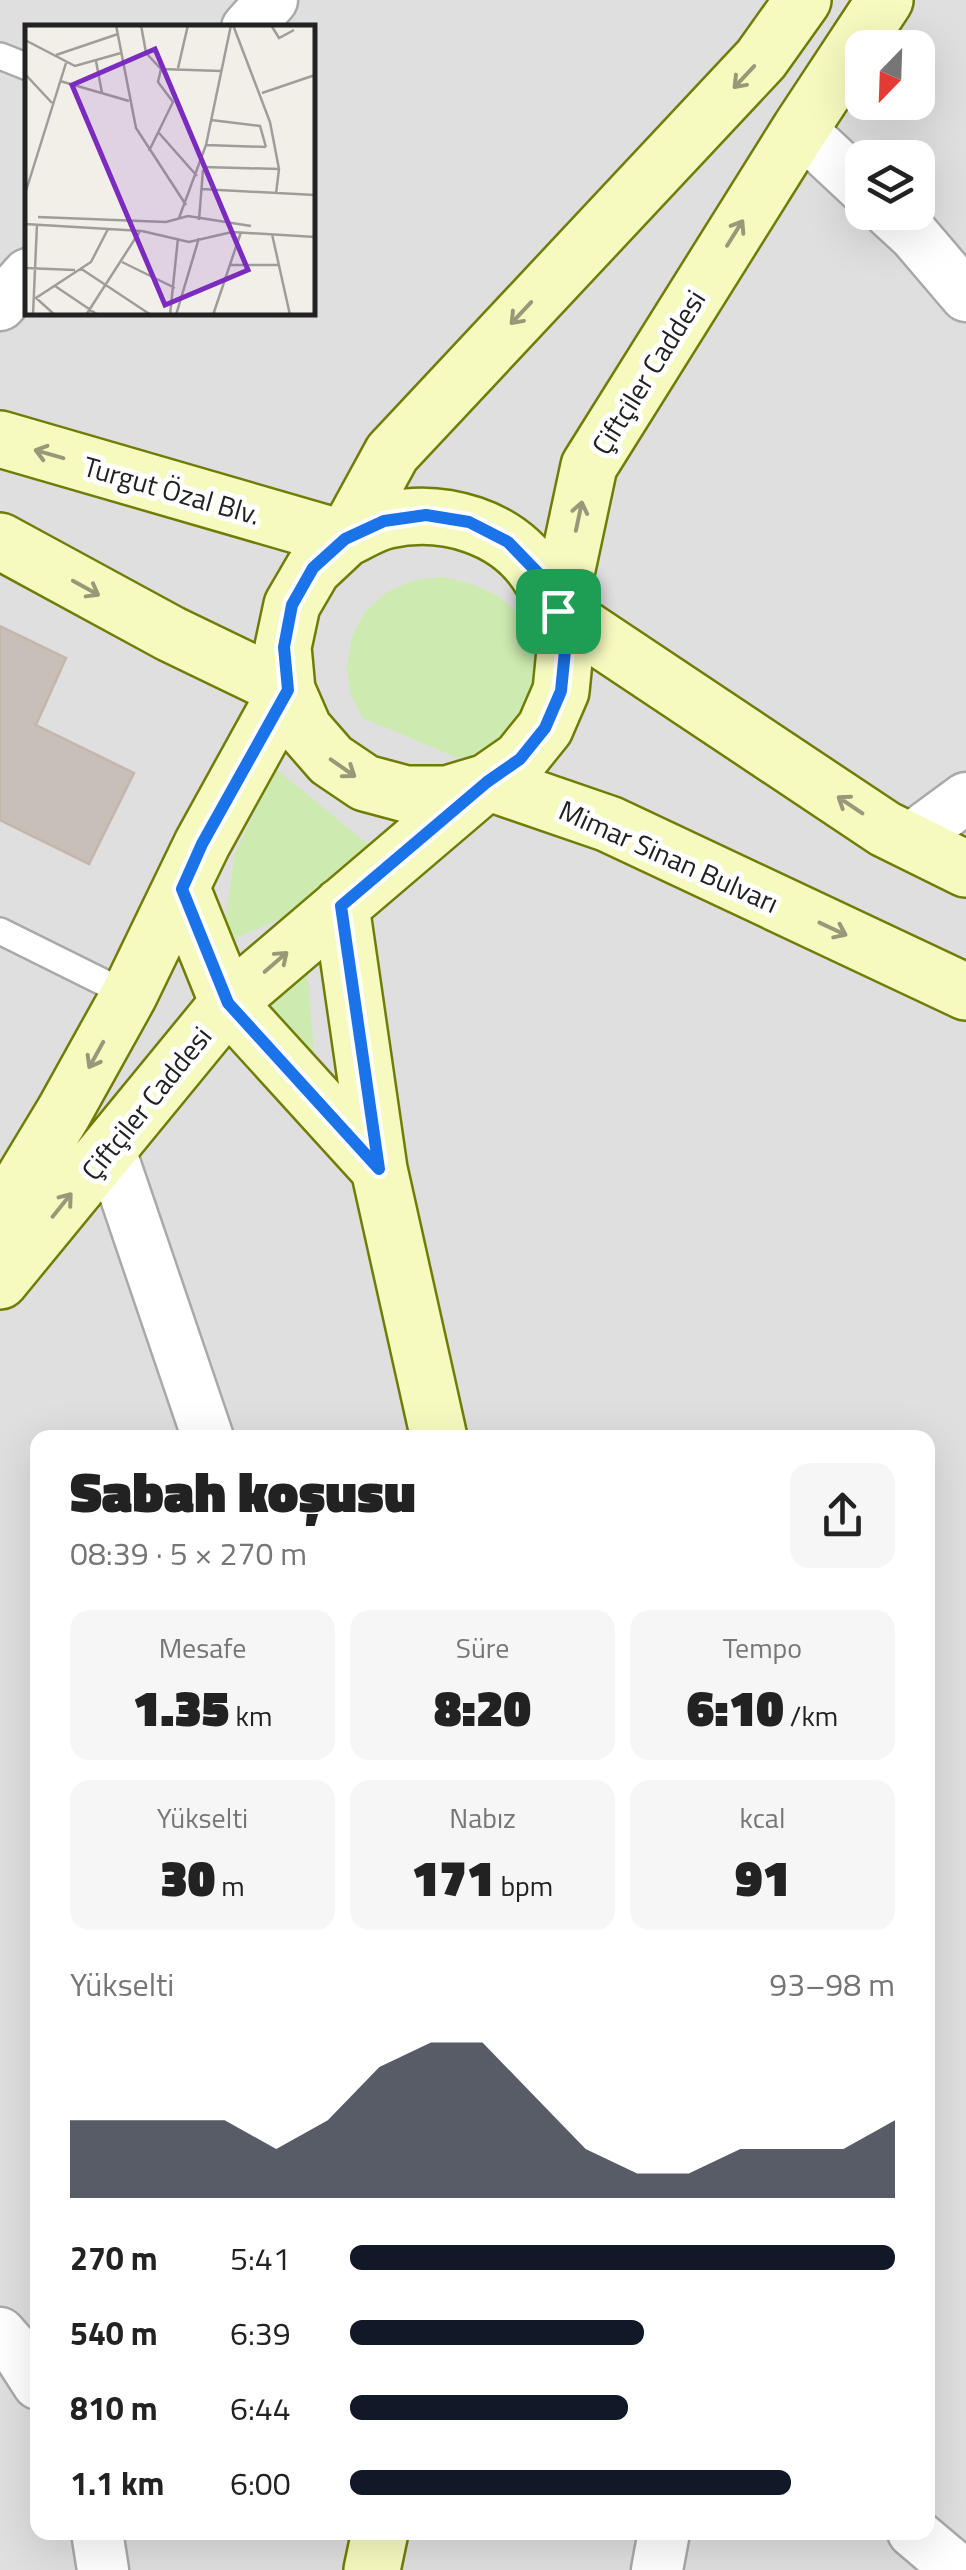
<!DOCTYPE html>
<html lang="tr">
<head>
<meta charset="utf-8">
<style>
	body { margin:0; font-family:"Titillium Web",sans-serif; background:#f6f6f6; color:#222; height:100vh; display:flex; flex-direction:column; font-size:38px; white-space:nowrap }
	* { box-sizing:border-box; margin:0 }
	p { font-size:32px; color:#767676 }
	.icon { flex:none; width:55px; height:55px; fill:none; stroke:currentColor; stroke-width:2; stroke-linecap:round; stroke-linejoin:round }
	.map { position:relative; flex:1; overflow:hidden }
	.sheet { position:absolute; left:30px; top:1430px; width:905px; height:1110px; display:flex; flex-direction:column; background:#fff; border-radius:20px; box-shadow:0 10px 40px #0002 }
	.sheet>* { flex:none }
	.needle { width:65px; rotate:203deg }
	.controls { position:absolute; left:845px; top:30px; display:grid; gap:20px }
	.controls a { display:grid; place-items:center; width:90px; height:90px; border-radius:20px; background:#fff; box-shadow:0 10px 40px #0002; font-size:50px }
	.pin { position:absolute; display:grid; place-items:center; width:85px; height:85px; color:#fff; margin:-42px; border-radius:20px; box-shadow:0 5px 15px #0006 }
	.round { display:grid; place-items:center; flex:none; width:105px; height:105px; border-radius:20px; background:#f6f6f6 }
	.overview { display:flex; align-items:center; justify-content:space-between; height:170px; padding:0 40px }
	h1 { font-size:55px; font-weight:800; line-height:75px }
	.figures { display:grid; grid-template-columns:repeat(3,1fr); gap:15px; height:170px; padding:10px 40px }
	.figures div { display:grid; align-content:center; border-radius:20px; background:#f6f6f6; text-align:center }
	.figures b { font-size:50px; font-weight:800 }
	.figures small { font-size:28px; font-weight:400 }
	.figures p { font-size:28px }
	.chart { height:280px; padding:20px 40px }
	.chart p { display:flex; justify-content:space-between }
	.chart svg { width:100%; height:180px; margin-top:10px; fill:#111827; opacity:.7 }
	ul { padding:0 40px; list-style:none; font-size:32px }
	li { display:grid; grid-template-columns:160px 120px 1fr; align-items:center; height:75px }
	li i { height:25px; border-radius:12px; background:#111827 }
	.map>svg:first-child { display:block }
</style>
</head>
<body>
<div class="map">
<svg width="966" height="2570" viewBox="0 0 966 2570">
	<rect width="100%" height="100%" fill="#f2efe9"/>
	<path fill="#e0dfdf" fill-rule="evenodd" d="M0 0H966V2570H0ZM28 28H312V312H28ZM862 48H918V102H862ZM862 158H918V212H862ZM38 1438H928V2532H38Z"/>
	<path fill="#cdebb0" d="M443 577 472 584 496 595 520 614 531 644 536 673 525 712 492 753 458 758 363 718 350 693 347 666 352 637 365 612 387 592 414 580Z
		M275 768 380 854 312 905 222 944 235 854Z
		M306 957 314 1052 249 1004Z"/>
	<path fill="#c7bfb8" stroke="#c4b6ab" stroke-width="2.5" d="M0 626 66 658 36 725 134 773 89 864 0 820Z"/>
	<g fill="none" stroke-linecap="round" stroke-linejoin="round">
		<defs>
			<path id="lane" d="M0 56 28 67
				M0 931 129 995"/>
			<path id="street" d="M247 28 272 0
				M800 129 862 187
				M889 212 914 235 966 296
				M0 305 28 274
				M909 840 966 798
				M109 1147 208 1438
				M0 2333 20 2356 38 2384
				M97 2532 103 2570
				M913 2532 958 2570
				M657 2570 664 2532"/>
			<path id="secondary" d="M0 439 345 539
				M345 539C358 533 373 523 388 520 443 508 508 526 539 576 546 587 552 600 558 611L885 829 966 869
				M0 541 171 634 287 690
				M287 690 304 729 331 760 365 783 406 794H447L487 782 609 824 966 992
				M182 889 228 1003 379 1169
				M341 906 379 1169 439 1438
				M0 1218 64 1112 129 995 202 844 287 690 283 647 292 605 313 569 345 539 392 453 761 59 803 0
				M0 1281 228 1003 487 782 520 759 545 728 561 691 565 651 558 611 589 466 800 129 885 0
				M372 2570 380 2532"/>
		</defs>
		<use href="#lane" stroke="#a9a9a9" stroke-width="30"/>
		<use href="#street" stroke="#a9a9a9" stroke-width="55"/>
		<use href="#secondary" stroke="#707d05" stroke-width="60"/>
		<use href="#lane" stroke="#fff" stroke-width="25"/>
		<use href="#street" stroke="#fff" stroke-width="50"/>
		<use href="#secondary" stroke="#f7fabf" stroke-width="55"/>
	</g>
	<defs><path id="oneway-shaft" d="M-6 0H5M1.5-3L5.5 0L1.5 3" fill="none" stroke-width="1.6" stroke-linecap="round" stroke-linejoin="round" transform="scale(2.5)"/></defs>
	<g stroke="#979978">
		<use href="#oneway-shaft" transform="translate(744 77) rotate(133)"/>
		<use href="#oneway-shaft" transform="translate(735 233) rotate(-58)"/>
		<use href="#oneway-shaft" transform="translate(521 313) rotate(133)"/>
		<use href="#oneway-shaft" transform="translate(49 454) rotate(-164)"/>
		<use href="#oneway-shaft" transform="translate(579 516) rotate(-78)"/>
		<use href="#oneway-shaft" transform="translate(86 588) rotate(29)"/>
		<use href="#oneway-shaft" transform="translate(343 768) rotate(35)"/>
		<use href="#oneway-shaft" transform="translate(850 805) rotate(-146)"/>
		<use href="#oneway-shaft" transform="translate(833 929) rotate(25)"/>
		<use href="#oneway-shaft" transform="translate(276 962) rotate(-41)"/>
		<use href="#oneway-shaft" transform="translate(96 1055) rotate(119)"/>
		<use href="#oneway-shaft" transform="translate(62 1205) rotate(-51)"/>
	</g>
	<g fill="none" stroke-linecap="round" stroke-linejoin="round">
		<defs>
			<path id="route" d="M426 515 469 522 508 542 538 573 558 611 565 651 561 691 545 728 520 759 487 782 341 906 379 1169 228 1003 182 889 202 844 288 690 284 647 292 605 313 568 345 539 384 521Z"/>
		</defs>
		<use href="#route" stroke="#fff" stroke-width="20"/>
		<use href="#route" stroke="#1a73e8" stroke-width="12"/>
	</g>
	<g text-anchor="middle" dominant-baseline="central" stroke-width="10" stroke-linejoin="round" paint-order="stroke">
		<g font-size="28" fill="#222" stroke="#fff">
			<text transform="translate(648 372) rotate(-58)">Çiftçiler Caddesi</text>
			<text transform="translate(172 490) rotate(16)">Turgut Özal Blv.</text>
			<text transform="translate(669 856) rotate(24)">Mimar Sinan Bulvarı</text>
			<text transform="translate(146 1103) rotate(-51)">Çiftçiler Caddesi</text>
		</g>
	</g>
	<g transform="translate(25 25)">
		<rect width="290" height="290" fill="#f2efe9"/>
		<path fill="none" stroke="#9f9d99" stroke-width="2.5" d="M91 0 111 103 161 180M116 0 121 28 136 44 196 46M208 0 245 97 254 144 251 169M246 0 254 13 269 5M0 15 50 41 96 28M31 30 93 9M71 36 77 68M153 43 163 0M0 49 27 78M35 56 104 76M237 68 290 50M186 95 235 101 241 122M134 108 172 151M181 120 241 122M124 126 148 77 133 57 136 44M179 142 254 144M176 164 290 170M0 169 41 38M13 192 141 197 163 191 226 201M154 193 181 120 206 0M174 195 178 145M0 199 117 206 164 217 207 207 290 212M247 209 265 290M97 237 150 263M205 240H254M0 243 50 245M55 243 126 290M30 261 73 290M8 290 12 199M30 290 11 273 66 237 83 204M61 290 115 206M145 290 153 213M151 290 174 213M188 290 216 207"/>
		<path fill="#7b2cbf" fill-opacity="0.15" stroke="#7b2cbf" stroke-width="5" d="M130 24 223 245 140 280 47 60Z"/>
		<rect width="290" height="290" fill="none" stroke="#222" stroke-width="5"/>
	</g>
</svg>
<div class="controls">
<a><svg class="needle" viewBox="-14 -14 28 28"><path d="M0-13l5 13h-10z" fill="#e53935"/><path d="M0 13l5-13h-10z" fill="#767676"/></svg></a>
<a><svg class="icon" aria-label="layers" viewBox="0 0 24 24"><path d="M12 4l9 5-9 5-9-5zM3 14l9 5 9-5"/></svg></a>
</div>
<div class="pin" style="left:558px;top:611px;background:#1e9e55"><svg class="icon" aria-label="arrive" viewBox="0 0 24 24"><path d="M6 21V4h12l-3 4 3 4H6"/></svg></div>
<section class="sheet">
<div class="overview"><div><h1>Sabah koşusu</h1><p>08:39 · 5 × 270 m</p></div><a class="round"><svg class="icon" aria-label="share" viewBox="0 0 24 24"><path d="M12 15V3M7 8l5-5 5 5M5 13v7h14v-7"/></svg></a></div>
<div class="figures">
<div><p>Mesafe</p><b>1.35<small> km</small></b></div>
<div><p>Süre</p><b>8:20</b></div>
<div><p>Tempo</p><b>6:10<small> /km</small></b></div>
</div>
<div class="figures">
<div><p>Yükselti</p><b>30<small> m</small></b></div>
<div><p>Nabız</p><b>171<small> bpm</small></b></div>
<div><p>kcal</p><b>91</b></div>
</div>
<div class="chart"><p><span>Yükselti</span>93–98 m</p>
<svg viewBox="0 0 160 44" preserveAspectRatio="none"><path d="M0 44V25L10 25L20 25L30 25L40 32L50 25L60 12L70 6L80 6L90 19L100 32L110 38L120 38L130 32L140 32L150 32L160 25V44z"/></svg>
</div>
<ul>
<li><b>270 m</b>5:41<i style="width:100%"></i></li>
<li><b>540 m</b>6:39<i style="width:54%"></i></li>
<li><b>810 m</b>6:44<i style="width:51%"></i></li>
<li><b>1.1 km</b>6:00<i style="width:81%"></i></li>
</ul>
</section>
</div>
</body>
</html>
